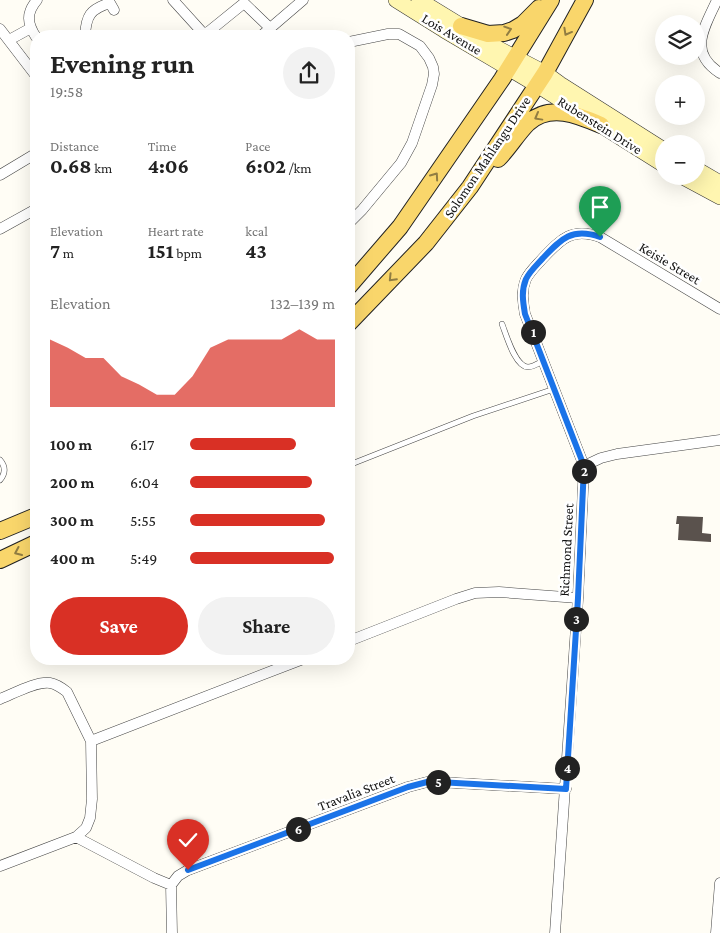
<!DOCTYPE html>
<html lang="en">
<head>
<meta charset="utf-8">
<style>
	body { margin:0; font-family:"Crimson Pro",serif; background:#f2f2f2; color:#222; height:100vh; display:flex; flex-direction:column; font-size:19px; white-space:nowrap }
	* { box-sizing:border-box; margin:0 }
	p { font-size:16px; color:#767676 }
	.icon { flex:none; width:28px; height:28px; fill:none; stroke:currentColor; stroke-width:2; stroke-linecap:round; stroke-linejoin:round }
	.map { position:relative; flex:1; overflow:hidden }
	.sheet { position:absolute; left:30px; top:30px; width:325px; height:635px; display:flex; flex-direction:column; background:#fff; border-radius:20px; box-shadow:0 5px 20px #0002 }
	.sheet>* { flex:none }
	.buttons { position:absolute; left:655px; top:15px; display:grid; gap:10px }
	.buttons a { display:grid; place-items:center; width:50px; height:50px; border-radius:50%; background:#fff; box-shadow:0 5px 20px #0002; font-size:25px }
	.pin { position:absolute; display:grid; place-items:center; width:42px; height:42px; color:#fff; margin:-51px -21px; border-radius:50% 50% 50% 0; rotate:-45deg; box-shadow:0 0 5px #0007 }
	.pin .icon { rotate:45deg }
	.km { position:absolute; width:25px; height:25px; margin:-12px; border-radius:50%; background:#222; color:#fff; font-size:14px; line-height:25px; text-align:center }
	.round { display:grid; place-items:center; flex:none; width:52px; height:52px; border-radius:26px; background:#f2f2f2 }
	.summary { display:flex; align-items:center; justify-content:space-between; height:85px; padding:0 20px }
	h1 { font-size:28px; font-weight:700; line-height:38px }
	.stats { display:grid; grid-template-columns:repeat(3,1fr); gap:8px; height:85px; padding:5px 20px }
	.stats div { display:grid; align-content:center }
	.stats b { font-size:21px; font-weight:700 }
	.stats small { font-size:14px; font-weight:400 }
	.stats p { font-size:14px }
	.chart { height:140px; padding:10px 20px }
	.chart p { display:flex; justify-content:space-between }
	.chart svg { width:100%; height:90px; margin-top:5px; fill:#d93025; opacity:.7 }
	.action { display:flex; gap:10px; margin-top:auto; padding:10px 20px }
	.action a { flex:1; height:58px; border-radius:30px; background:#d93025; color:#fff; font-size:20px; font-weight:700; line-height:58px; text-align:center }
	.action a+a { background:#f2f2f2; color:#222 }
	ul { padding:0 20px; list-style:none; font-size:16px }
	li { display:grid; grid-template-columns:80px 60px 1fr; align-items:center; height:38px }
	li i { height:12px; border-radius:6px; background:#d93025 }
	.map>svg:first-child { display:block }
</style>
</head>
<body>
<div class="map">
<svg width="720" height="933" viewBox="0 0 720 933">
	<rect width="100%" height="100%" fill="#fffdf5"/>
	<path fill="#5a524d" d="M677 516 703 517 702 533 711 534V542L678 540 679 524H676Z"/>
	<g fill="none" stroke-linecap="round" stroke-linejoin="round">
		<defs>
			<path id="lane" d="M502 324C506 334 515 367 528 367 533 367 539 363 543 361
				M0 460C6 467 5 474 0 480
				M349 465 473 416 554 389"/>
			<path id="street" d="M173 0 202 32 207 33 244 3 270 28
				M717 0C705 27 687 52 720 73
				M0 29 36 76
				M85 36C86 16 90 9 110 3L114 10
				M261 36 303 0
				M36 37C27 23 26 13 37 0
				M9 40 31 28
				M349 42 388 34H399L420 46 429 58 433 67 434 74 432 85 412 143 401 163 362 210 349 223
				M0 175 35 154
				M0 229 36 209
				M584 466 601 458 617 454 720 440
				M349 641 456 599 475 593 499 592 578 598
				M0 699C13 694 36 681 50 683 56 684 62 688 67 692L91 741 92 799 90 818 86 828 76 837 0 866
				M91 741 303 659
				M76 837 154 878 171 885 172 933
				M171 885 178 876 188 870 408 787 427 782H438L566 789
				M555 933 578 598 584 466 525 314C523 302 521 291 526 279 530 271 537 265 543 258 561 239 572 227 600 237L720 309
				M716 933 720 883"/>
			<path id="secondary" d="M396 0 444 30 537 85 664 165
				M419 0 499 49 545 73 560 84 664 150
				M696 169 720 183
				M681 176 720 197"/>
			<path id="primary" d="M461 26 488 34 504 33 513 30 523 24 539 8
				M498 159C509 148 517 134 528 123 550 103 578 115 601 125
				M349 286 400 227 502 79 551 0
				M349 323 426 243 470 187 545 73 585 0
				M0 531 36 516
				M0 560 36 543"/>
		</defs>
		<use href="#lane" stroke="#444" stroke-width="6"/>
		<use href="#street" stroke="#444" stroke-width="11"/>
		<use href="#secondary" stroke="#333" stroke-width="16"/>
		<use href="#primary" stroke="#222" stroke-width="18"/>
		<use href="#lane" stroke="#fff" stroke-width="5"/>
		<use href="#street" stroke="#fff" stroke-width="10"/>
		<use href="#secondary" stroke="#fff6b0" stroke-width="15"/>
		<use href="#primary" stroke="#f9d66b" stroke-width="16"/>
	</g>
	<defs><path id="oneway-chevron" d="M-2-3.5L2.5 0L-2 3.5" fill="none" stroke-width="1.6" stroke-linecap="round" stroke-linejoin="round" transform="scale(1.25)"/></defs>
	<g stroke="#917d42">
		<use href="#oneway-chevron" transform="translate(508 30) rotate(-18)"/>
		<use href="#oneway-chevron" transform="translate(567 32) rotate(119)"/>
		<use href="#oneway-chevron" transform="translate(538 117) rotate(151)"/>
		<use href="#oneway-chevron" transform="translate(435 176) rotate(-55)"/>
		<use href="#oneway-chevron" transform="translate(392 278) rotate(134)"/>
		<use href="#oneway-chevron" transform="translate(18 552) rotate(156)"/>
	</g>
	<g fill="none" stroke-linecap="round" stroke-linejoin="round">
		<defs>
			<path id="route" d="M188 870 408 787 427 782H438L566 789 578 598 584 466 525 314C523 302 521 291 526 279 530 271 537 265 543 258 561 239 572 227 600 237"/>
		</defs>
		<use href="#route" stroke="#fff" stroke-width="10"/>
		<use href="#route" stroke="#1a73e8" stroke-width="6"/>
	</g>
	<g text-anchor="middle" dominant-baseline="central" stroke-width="5" stroke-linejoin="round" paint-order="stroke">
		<g font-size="14" fill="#111" stroke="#fff">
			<text transform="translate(452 34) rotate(31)">Lois Avenue</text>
			<text transform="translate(600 125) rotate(32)">Rubenstein Drive</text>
			<text transform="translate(487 157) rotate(-56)">Solomon Mahlangu Drive</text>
			<text transform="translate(670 263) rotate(31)">Keisie Street</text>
			<text transform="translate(566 550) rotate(-87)">Richmond Street</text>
			<text transform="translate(356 792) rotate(-21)">Travalia Street</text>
		</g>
	</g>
</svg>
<div class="buttons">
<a><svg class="icon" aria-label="layers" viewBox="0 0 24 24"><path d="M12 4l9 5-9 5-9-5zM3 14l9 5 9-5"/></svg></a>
<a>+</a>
<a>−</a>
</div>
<div class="pin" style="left:600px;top:237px;background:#1e9e55"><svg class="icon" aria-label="arrive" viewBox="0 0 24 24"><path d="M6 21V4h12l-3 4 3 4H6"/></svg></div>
<div class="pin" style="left:188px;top:870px;background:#d93025"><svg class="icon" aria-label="check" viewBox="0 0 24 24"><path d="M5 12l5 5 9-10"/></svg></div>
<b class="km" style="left:533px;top:332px">1</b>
<b class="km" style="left:584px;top:471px">2</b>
<b class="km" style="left:576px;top:619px">3</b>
<b class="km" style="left:567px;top:768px">4</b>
<b class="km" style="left:438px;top:782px">5</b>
<b class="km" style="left:298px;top:829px">6</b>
<section class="sheet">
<div class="summary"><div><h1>Evening run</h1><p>19:58</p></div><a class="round"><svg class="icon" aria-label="share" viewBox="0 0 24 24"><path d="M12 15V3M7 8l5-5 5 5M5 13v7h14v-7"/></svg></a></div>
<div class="stats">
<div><p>Distance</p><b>0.68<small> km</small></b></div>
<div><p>Time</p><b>4:06</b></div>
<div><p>Pace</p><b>6:02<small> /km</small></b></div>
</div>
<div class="stats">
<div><p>Elevation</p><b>7<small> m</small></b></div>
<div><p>Heart rate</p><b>151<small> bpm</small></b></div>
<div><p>kcal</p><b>43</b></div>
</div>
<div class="chart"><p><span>Elevation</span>132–139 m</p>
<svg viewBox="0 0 160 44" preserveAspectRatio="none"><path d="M0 44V11L10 15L20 20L30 20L40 29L50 33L60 38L70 38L80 29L90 15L100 11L110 11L120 11L130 11L140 6L150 11L160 11V44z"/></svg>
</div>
<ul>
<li><b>100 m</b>6:17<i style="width:73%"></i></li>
<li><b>200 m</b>6:04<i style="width:84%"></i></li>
<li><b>300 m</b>5:55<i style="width:93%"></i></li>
<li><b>400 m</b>5:49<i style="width:99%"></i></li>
</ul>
<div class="action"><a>Save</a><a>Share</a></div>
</section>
</div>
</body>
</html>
